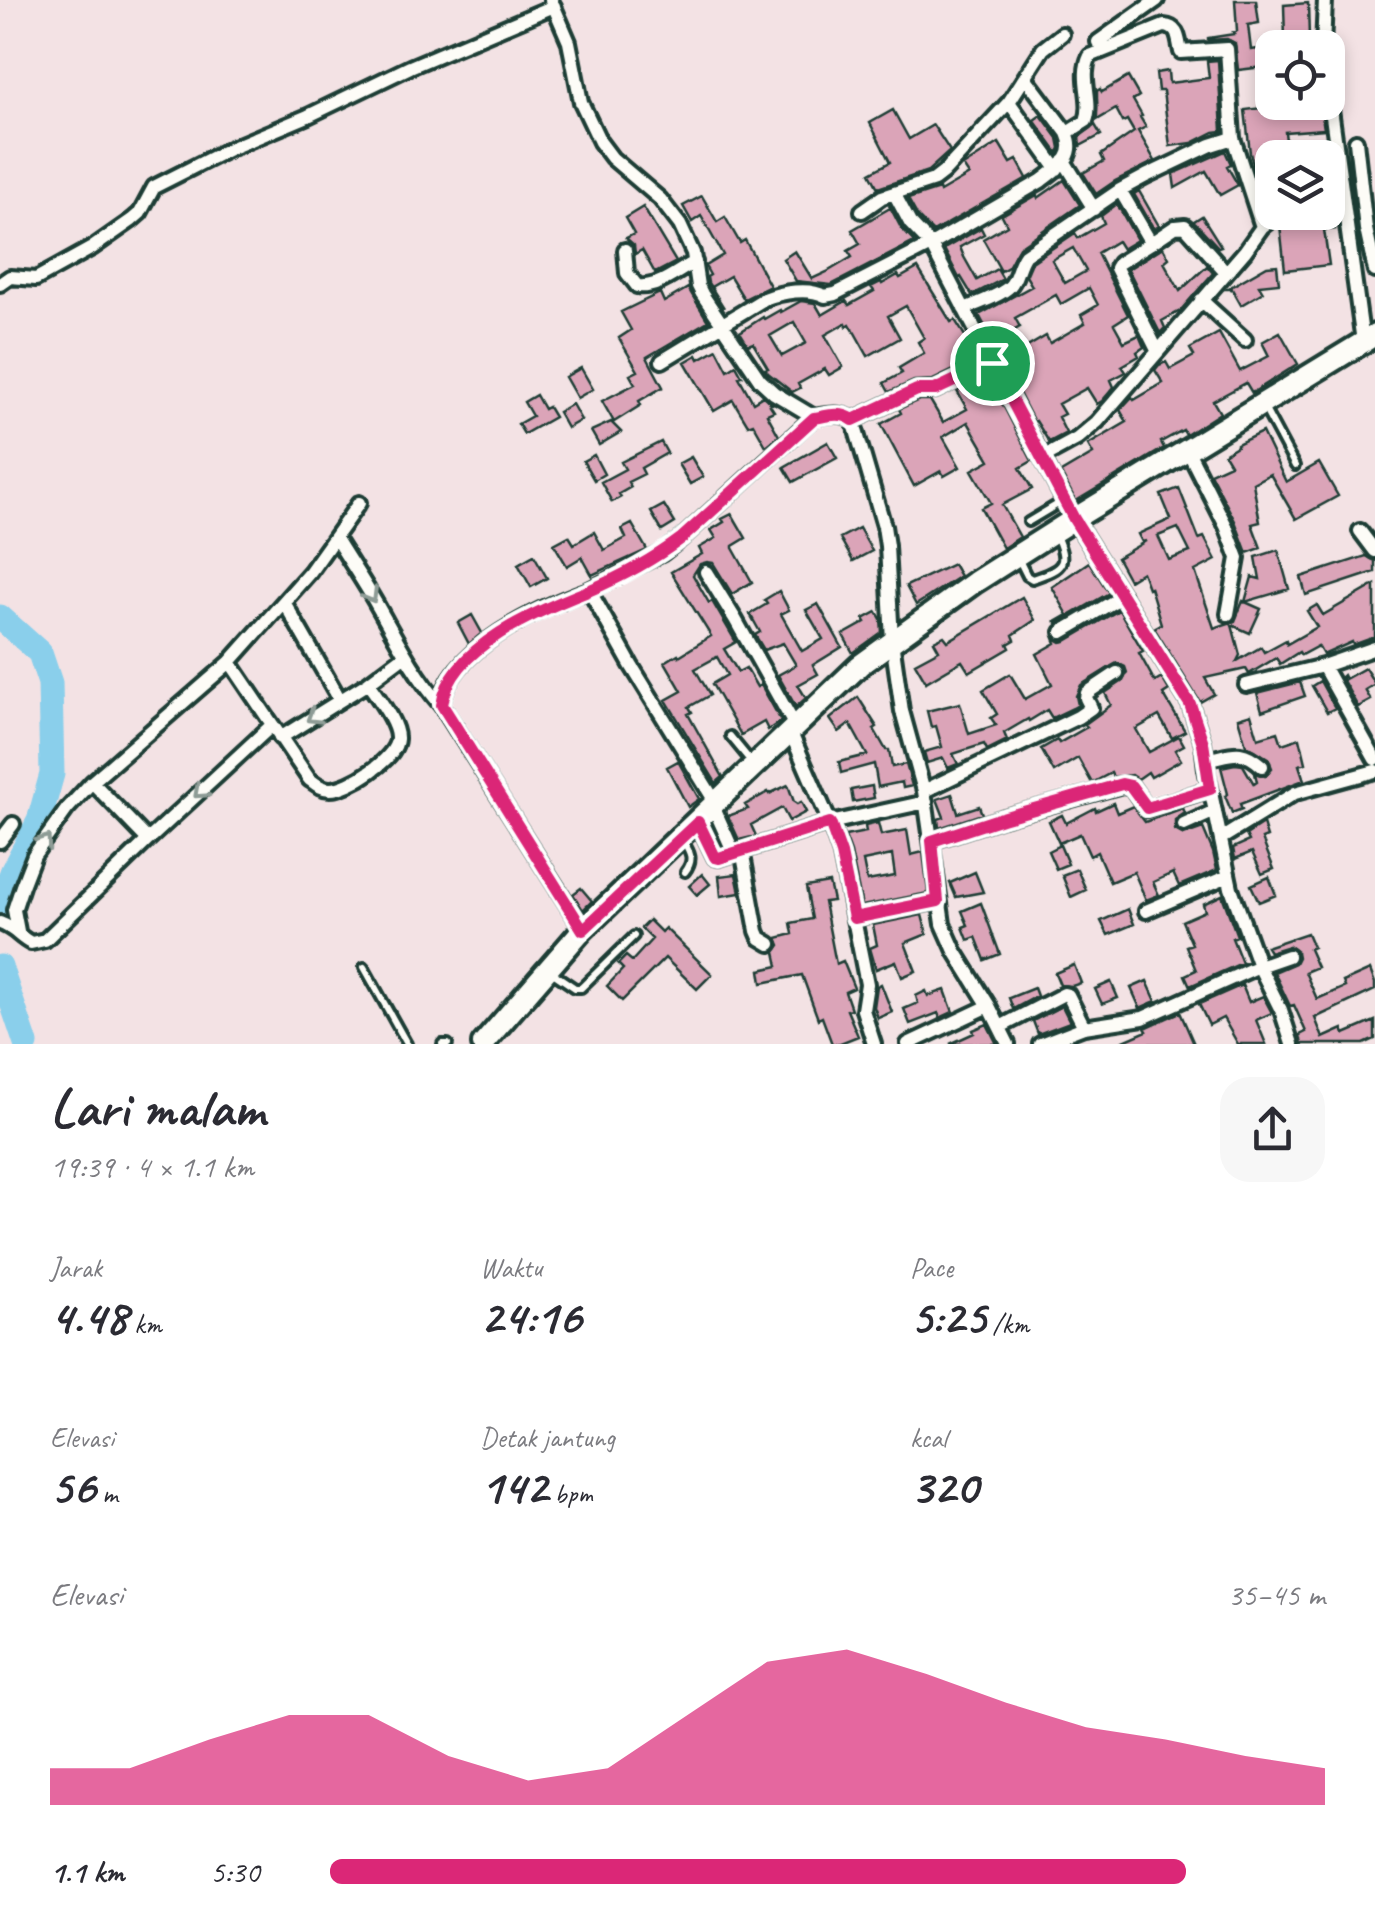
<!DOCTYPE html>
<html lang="id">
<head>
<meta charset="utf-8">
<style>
	body { margin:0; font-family:Caveat,sans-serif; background:#f7f7f7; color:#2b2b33; height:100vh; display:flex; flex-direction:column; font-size:38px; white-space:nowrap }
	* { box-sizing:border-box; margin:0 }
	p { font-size:32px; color:#7c7c81 }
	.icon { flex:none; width:55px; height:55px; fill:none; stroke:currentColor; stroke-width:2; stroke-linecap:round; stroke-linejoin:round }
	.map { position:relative; height:1044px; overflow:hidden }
	.sheet { display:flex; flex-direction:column; background:#fff; flex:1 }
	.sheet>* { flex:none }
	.tools { position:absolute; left:1255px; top:30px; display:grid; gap:20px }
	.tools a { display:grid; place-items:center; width:90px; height:90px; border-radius:20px; background:#fff; box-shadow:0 5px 15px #0003; font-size:50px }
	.pin { position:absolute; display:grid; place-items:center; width:85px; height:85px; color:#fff; margin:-42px; border:5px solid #fff; border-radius:50%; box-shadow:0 2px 10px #0007 }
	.round { display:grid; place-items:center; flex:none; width:105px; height:105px; border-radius:30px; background:#f7f7f7 }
	.summary { display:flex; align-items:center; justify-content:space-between; height:170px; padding:0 50px }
	h1 { font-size:55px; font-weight:700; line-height:75px }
	.stats { display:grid; grid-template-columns:repeat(3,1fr); gap:15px; height:170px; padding:10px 50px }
	.stats div { display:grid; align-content:center }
	.stats b { font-size:50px; font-weight:700 }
	.stats small { font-size:28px; font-weight:400 }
	.stats p { font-size:28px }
	.chart { height:280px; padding:20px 50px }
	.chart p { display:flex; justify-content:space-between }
	.chart svg { width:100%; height:180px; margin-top:10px; fill:#db2777; opacity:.7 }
	ul { padding:0 50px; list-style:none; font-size:32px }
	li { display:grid; grid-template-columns:160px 120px 1fr; align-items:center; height:75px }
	li i { height:25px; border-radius:12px; background:#db2777 }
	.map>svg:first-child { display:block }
</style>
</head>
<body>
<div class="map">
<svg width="1375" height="1044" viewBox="0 0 1375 1044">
	<rect width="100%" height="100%" fill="#f3e2e4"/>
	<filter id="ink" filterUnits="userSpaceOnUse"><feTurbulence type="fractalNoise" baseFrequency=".01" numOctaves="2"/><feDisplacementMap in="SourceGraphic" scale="20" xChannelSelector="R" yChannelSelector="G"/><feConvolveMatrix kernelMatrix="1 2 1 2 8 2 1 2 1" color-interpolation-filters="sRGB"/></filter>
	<g filter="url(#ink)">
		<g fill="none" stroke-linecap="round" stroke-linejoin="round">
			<path stroke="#8acfeb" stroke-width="25" d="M0 617 40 653 50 683 52 774 39 821 13 870 0 904
				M0 967 26 1044"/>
		</g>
		<path fill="#dba4b8" stroke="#1f3d34" stroke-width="2.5" fill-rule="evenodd" d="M1235 0H1256L1259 23 1248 25 1251 50 1272 47V66L1238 70 1235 43 1227 39 1208 40V38L1234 34 1233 32 1237 31Z
			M1308 3 1309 39 1285 40 1284 5Z
			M1218 60 1222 131 1214 132 1192 143 1170 146 1163 91H1158L1156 73 1168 71 1169 83 1209 78 1207 61Z
			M1128 77 1139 96 1133 100 1142 116 1140 117 1146 127 1138 131 1155 161 1115 181 1096 194 1083 173 1104 161 1101 155 1134 132 1127 120 1123 122 1116 109 1097 120V91L1100 89 1102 92Z
			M1271 102H1320L1324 129 1285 132 1288 158H1265L1268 180H1272V191L1261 192 1250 153 1245 110 1271 107Z
			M893 110 909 139 933 125 950 151 928 171 878 188 870 173 890 162 870 123Z
			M1041 115 1058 138 1060 148 1058 153 1034 120Z
			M1095 125 1101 135 1080 146 1079 137Z
			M999 143 1011 163 1017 160 1027 178 933 232 918 217 908 199 939 189 940 192 969 175 963 166Z
			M1225 151 1231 164 1227 166 1238 185 1220 195 1206 171 1175 188 1173 174Z
			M1064 180 1080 205 1019 247 1008 267 1001 271 983 239 1007 225 1002 215 1037 195 1038 198Z
			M1139 191 1159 226 1154 229 1134 194Z
			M702 196 717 222 725 217 740 243 745 240 770 286 744 299 730 276 711 287 724 308 708 283 707 277 710 275 705 266 723 255 701 216 692 222 683 206Z
			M1117 204 1137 240 1122 249 1117 241 1097 253 1128 315 1114 324 1124 342 1139 335 1144 347 1137 352 1139 356 1122 366 1126 372 1111 380 1114 387 1102 401 1097 404 1087 388 1058 404 1064 414 1058 417 1066 433 1049 442 1036 421 1034 422 1006 368 1010 366 996 341 993 342 979 315 1032 286 1026 276 1032 262 1075 233 1078 238 1104 223 1101 216ZM1073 248 1086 271 1065 283 1052 260ZM1089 288 1098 305 1081 315 1085 323 1050 343 1046 336 1017 353 1006 335 1020 327 1015 318 1056 295 1061 304Z
			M889 205 901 228 914 242 831 285 796 281 783 259 795 251 812 279 827 272 852 257 848 251 860 244 852 230 890 208Z
			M643 207 676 262 655 273 642 250 635 254 634 245 626 238 634 234 625 218Z
			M1297 212H1333L1335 229 1324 230 1329 265 1285 270 1280 225 1285 222 1298 220Z
			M1202 216 1221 246 1218 247 1194 221Z
			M981 228 984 234 960 247 964 257 977 280 997 269 1003 279 972 295 961 277 959 278 944 249Z
			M1163 247 1169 258 1164 262 1180 291 1207 266 1213 273 1180 311 1162 321 1165 328 1160 333 1128 269Z
			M1277 265 1279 283 1259 285 1263 292 1241 305 1232 289H1227L1267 266Z
			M918 268 951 322 955 320 979 358 933 380 914 381 889 392 884 383 902 373 899 368 924 353 918 342 924 338 906 306 888 316 900 338 868 356 850 324 847 326 846 323 825 335 843 367 829 375 825 369 798 384 800 388 792 392 768 373 765 369 768 368 753 343 748 345 740 332 763 317 764 319 780 310 781 312 801 301 815 303 822 315 846 301 849 305 874 291 871 287 881 282 882 284 898 275 900 278ZM794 322 806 343 782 356 770 336Z
			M688 288 708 321 647 357 663 387 639 401 641 405 614 422 602 401 635 384 630 375 638 371 619 338 631 330 621 312 660 293 664 302Z
			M1280 332 1298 364 1252 393 1246 383 1213 401 1220 413 1186 435 1183 430 1161 442 1164 448 1076 501 1061 473 1093 454 1088 445 1127 422 1120 410 1132 397 1134 400 1163 383 1155 370 1159 365 1166 362 1170 369 1194 356 1190 349 1219 333 1240 371 1269 356 1262 342Z
			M717 349 728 370 736 365 742 376 739 377 753 402 763 396 772 404 770 405 774 411 767 414 779 436 766 446 753 423 748 425 733 400 714 411 685 362 697 355 699 359Z
			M581 368 593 389 577 398 565 377Z
			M988 376 1032 461 1020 468 1032 489 1002 505 1020 537 1003 548 981 508 991 503 972 470 990 460 968 422 943 437 960 467 944 476 941 471 914 486 881 424 901 413 899 409 919 400H930L943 422 967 409 957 391Z
			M536 395 544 409 548 407 554 417 524 434 518 424 532 416 524 402Z
			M572 404 581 420 567 428 558 412Z
			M611 422 621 432 599 445 591 431Z
			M1262 432 1286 482 1319 463 1338 496 1296 519 1270 474 1253 483 1260 522 1252 524 1261 548 1247 553 1235 521 1210 473 1230 464 1224 454 1237 446V444Z
			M661 442 667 453 641 468 644 474 628 482 631 487 619 494 621 497 612 502 601 482 625 469 621 462Z
			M828 442 837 458 793 482 784 467Z
			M594 455 604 474 594 480 583 461Z
			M691 457 703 477 690 484 678 464Z
			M1179 488 1199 539 1204 537 1216 560 1195 571 1214 628 1235 621 1243 601 1261 609 1250 633 1232 625 1240 655 1237 661 1261 647 1264 652 1286 640 1287 644 1317 627 1307 611 1317 605 1323 615 1375 585V637L1353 645 1352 642 1323 655 1318 646 1301 655 1299 652 1280 664 1276 658 1249 674 1246 669 1205 678 1214 694 1200 702 1154 628 1161 624 1150 587 1148 588 1142 572 1129 580 1117 558 1146 541 1142 542 1138 534 1171 519 1161 495ZM1178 528 1190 552 1169 560 1158 536Z
			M664 505 675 523 662 531 651 512Z
			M732 514 746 538 733 546V548L752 582 732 594 713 563 707 562 700 564 693 575 709 603 712 601 736 642 724 649 738 672 746 668 757 687 761 685 781 721 768 730 764 722 741 735 712 684 727 675 717 657 695 669 710 695 689 707 692 712 688 714 723 777 716 783 666 700 682 691 665 662 678 654 679 656 711 636 671 572 702 554 699 548 716 538 711 530 724 522 722 519Z
			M632 524 647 550 592 575 582 557 567 566 554 544 569 536 574 544 594 532 604 550 626 538 622 529Z
			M859 528 872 551 853 561 840 538Z
			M1278 550 1289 589 1245 602 1252 577 1260 579 1256 557Z
			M534 555 547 578 531 587 518 564Z
			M1366 556 1375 561V572L1306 595 1301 577Z
			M1089 562 1109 593 1057 623 1056 622 1068 615 1052 587Z
			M953 564 960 576 916 605 906 586Z
			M779 591 789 610 781 614 802 651 823 639 806 610 818 604 842 647 813 665 818 674 798 685 806 698 796 707 778 675 796 665 783 643 764 650 755 635 760 632 750 614 767 604 764 600Z
			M1022 597 1035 620 1013 635 1015 640 1008 644 1010 648 969 672 962 661 926 682 915 663 939 650 934 641 944 636 948 641Z
			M1119 610 1143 651 1139 653 1155 682 1162 678 1169 690 1163 694 1185 731 1172 738 1159 716 1136 729 1149 752 1179 736 1184 745 1175 750 1181 760 1151 777 1148 772 1138 779 1132 775 1113 777 1111 773 1092 783 1078 758 1054 772 1041 749 1057 740 1059 743 1087 727 1085 724 1111 705 1105 693 1123 681 1127 673 1125 667 1117 663 1081 685 1076 696 1078 705 1073 708 1052 718 1047 710 1029 721 1028 719 1004 733 1007 740 987 750 984 744 953 754 958 764 948 768 943 758 927 763 924 752 942 747 936 726 931 727 927 711 960 703 969 734 996 725 991 718 997 714 983 690 1010 674 1025 699 1052 684 1037 654 1056 643 1054 638 1061 642 1066 641Z
			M877 612 881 619 882 632 853 653 843 635 866 622 864 619Z
			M472 615 482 633 469 644 458 623Z
			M1365 668 1375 684 1365 690 1371 700 1358 707 1341 677 1343 675 1345 679Z
			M1320 681 1335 708 1327 712 1312 686Z
			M1300 682 1305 696 1262 711 1257 693Z
			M858 697 877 727 874 729 886 750H889L892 767 906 764 912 786 903 788 902 782 878 787 874 764 841 773 839 762 867 755 850 724 839 732 830 719Z
			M1251 714 1258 738 1278 732 1282 744 1300 738 1306 763 1299 765 1304 780 1240 804 1242 809 1232 813 1225 796 1228 794 1221 767 1235 764 1243 765 1254 784 1257 782 1255 773 1265 776 1272 768 1268 758 1246 745 1238 718Z
			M678 761 699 799 688 807 667 767Z
			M788 785 794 802 797 804 801 802 806 812 789 821 782 808 751 825 756 836 739 840 728 816 748 809 745 805 768 792 769 794Z
			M872 786 874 798 853 802 851 790Z
			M952 794 958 813 979 806 982 814 939 828 938 819 944 817 937 799Z
			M1113 803 1117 813 1133 806 1145 822 1183 808 1185 813 1175 820V830L1184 835 1203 828 1213 852 1217 870 1179 886 1173 873 1153 882 1159 895 1146 900 1134 872 1110 882 1097 852 1090 856 1080 834 1059 843 1049 821 1062 815 1066 823 1095 808 1096 811Z
			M878 823 881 835 907 830 911 855 923 852 928 893 862 906 851 852 845 836 866 832 865 826ZM892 855 895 876 867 881 863 861Z
			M1263 824 1267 837 1262 839 1274 869 1262 874 1252 852 1235 859 1233 848 1249 841 1246 835Z
			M1060 845 1068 864 1056 869 1048 851Z
			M1077 869 1086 890 1071 897 1062 875Z
			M975 872 983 892 956 897 950 883Z
			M702 874 710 884 697 895 689 886Z
			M736 874 740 893 721 896 719 876Z
			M1269 877 1276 895 1259 902 1251 885Z
			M829 883 833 901 824 902 836 964 843 961 854 988 845 992 851 1009 847 1010 858 1036 838 1044H832L822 1017 818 1019 802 975 762 983 760 970 778 966 775 952 780 945 777 938 793 934 791 923 812 919 806 887Z
			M581 888 592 901 583 910 573 894Z
			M1222 895 1237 936 1232 938 1242 963 1190 986 1185 975 1196 970 1186 946 1192 944 1182 921 1205 911 1203 904Z
			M981 903 1000 954 985 960 976 937 968 940 963 927 968 925 962 911Z
			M1128 909 1134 924 1108 935 1101 921Z
			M922 915 927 934 905 943 916 971 902 977 896 961 876 969 870 948 877 945 873 925Z
			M649 920 661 932 665 928 712 974 697 989 665 958 622 1001 607 986 623 969 618 964 626 956 632 961 652 939 641 928Z
			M1307 933 1313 947 1309 949 1317 967 1305 972 1317 999 1345 987 1343 982 1370 970 1375 983V990L1315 1018 1323 1038 1343 1029 1345 1034 1375 1021V1039L1364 1044H1302L1300 1035 1306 1032 1294 1005 1290 1006 1274 972 1295 963 1298 957 1297 952 1289 946 1269 952 1266 947Z
			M1074 965 1081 983 1072 986 1060 985 1055 973Z
			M1147 981 1156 1001 1140 1008 1131 988Z
			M1111 982 1118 998 1102 1004 1095 989Z
			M881 984 892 1012 878 1018 874 1007 877 986Z
			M1242 985 1249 1002 1263 996 1272 1013 1256 1020 1266 1044H1238L1223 1018 1209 1025 1199 1004Z
			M1034 988 1037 996 1013 1009 1009 998Z
			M945 990 953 1012 940 1018 938 1013 910 1024 904 1009 918 1003 916 996 926 991 928 996Z
			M1062 1006 1070 1022 1038 1034 1033 1021Z
			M1180 1012 1194 1044H1117L1147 1031 1145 1028Z
			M987 1024 997 1044H950L974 1033 973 1030Z"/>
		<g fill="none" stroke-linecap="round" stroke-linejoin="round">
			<defs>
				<path id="lane" d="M1263 406 1295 466
					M1028 522 1063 501
					M1018 558 1027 576 1032 579C1066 568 1068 563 1055 533
					M730 736 753 764
					M682 839C690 852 695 859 685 872
					M364 967 407 1044
					M550 971 575 988H581L634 936
					M442 1044H448"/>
				<path id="street" d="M551 0 569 42 581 102 600 142 612 158 660 199 680 225 693 253 698 286 702 294 760 380 774 393 814 417
					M1098 42 1157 0
					M1323 48 1325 0
					M1025 77 1067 133
					M1328 87 1363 342
					M1009 102 1057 169
					M1356 141 1366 229 1375 271
					M1064 161 1094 209
					M1120 190 1151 243 1175 227 1185 226 1226 272
					M894 193 910 223 931 245 1074 519 1190 704 1203 743 1206 769 1231 888 1259 966 1281 1010 1292 1044
					M862 211 882 197 934 180 943 173 1009 102 1043 49 1062 34
					M1151 243 1119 263 1116 268 1157 350
					M625 250 627 273 637 286C658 289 677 271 695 262
					M0 284 10 277 36 279 92 248 132 220 140 213 154 187 229 149 308 116 410 67 554 6
					M1201 300 1245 340
					M964 309C976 304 1002 295 1010 286 1017 279 1018 264 1025 255L1120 190 1146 176 1211 145 1233 138
					M662 361 764 299C782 292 808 287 825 296L835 294 931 245 1041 181C1059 167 1078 157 1067 133L1086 121C1094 100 1079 78 1090 56L1164 26C1179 27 1178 39 1181 52L1227 49 1233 138 1262 227
					M853 420 917 390H935L992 363
					M1188 451 1226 526 1238 558 1228 614
					M1042 458 1077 439 1097 422 1245 251 1262 227 1281 212
					M1360 531 1375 551
					M335 537C349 560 364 582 377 605 397 640 414 674 441 705L583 929
					M706 572 735 619 795 726
					M284 602 340 700
					M1062 632 1123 596
					M230 662 309 779C316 784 321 789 330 789 350 789 396 759 397 739 398 723 377 697 368 683
					M1323 666 1375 759
					M1246 685 1323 666 1375 648
					M441 705C449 648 541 607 589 590
					M790 731 830 823 841 854 867 984 863 1010 874 1044
					M280 738 368 683 404 656
					M1205 760C1231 755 1240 746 1262 766
					M92 782 148 840
					M924 791 1078 717 1091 708 1086 698 1087 693 1117 673
					M716 803 631 665 589 590 663 553 682 538 814 417C827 415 841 411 853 420L884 526 887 546 892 641 902 711 924 791 943 924 955 951 989 1006 1008 1044
					M713 806 734 853
					M698 822 715 857 719 858 830 823 926 802
					M1184 825 1215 811
					M1222 838 1295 793 1375 771
					M0 841 13 824
					M932 841 1002 818 1122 785 1131 786 1147 809 1210 789
					M742 850 757 931 760 938 770 944
					M1146 911 1228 876
					M855 918 938 901
					M0 923C16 929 19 937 31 943L45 940 148 840 271 726
					M18 931 14 910 22 886 34 855 67 809 92 782 230 662 310 572 359 503
					M1000 1027 1064 994 1068 995 1084 1027
					M908 1044 989 1006
					M1040 1044 1084 1027 1143 1018 1259 966 1288 956"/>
				<path id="primary" d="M483 1044 583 929 860 665 975 582 1074 519 1375 335"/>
			</defs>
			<use href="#lane" stroke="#1f3d34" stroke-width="14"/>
			<use href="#street" stroke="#1f3d34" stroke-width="20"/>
			<use href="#primary" stroke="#1f3d34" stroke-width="28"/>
			<use href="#lane" stroke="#fdfcf7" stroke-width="6"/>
			<use href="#street" stroke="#fdfcf7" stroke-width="12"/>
			<use href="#primary" stroke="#fdfcf7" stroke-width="20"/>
		</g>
		<defs><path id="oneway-chevron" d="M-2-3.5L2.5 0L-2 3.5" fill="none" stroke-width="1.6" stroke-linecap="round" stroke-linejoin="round" transform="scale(2.5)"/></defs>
		<g stroke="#8e9c96">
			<use href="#oneway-chevron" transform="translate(371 596) rotate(59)"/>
			<use href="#oneway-chevron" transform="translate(313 717) rotate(148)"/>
			<use href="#oneway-chevron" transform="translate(200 792) rotate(138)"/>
			<use href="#oneway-chevron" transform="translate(45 841) rotate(-55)"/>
		</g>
	</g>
	<g fill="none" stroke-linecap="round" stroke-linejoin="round" filter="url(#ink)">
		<defs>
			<path id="route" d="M992 363 1074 519 1190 704 1203 743 1210 789 1147 808 1131 786 1122 784 1002 818 932 841 938 901 854 918 841 854 830 823 719 858 715 857 698 822 583 930 442 705C450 646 540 610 588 591 621 577 654 559 682 538L814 418C827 416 841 411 853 420L917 390H935Z"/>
		</defs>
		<use href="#route" stroke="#fff" stroke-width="20"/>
		<use href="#route" stroke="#db2777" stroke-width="12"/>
	</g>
</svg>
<div class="tools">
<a><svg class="icon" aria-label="locate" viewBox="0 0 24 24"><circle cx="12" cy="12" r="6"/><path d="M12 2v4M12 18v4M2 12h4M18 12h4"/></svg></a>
<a><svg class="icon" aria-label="layers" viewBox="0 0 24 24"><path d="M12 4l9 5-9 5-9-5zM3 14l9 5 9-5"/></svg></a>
</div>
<div class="pin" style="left:992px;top:363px;background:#1e9e55"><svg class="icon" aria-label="arrive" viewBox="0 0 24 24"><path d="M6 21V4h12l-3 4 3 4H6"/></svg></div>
</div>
<section class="sheet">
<div class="summary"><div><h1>Lari malam</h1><p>19:39 · 4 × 1.1 km</p></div><a class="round"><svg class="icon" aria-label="share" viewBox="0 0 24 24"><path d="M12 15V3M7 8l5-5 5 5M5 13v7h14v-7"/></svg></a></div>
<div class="stats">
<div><p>Jarak</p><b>4.48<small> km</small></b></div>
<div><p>Waktu</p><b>24:16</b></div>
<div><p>Pace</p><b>5:25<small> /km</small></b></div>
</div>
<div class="stats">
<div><p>Elevasi</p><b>56<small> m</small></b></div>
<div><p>Detak jantung</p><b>142<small> bpm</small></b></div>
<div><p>kcal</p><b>320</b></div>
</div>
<div class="chart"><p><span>Elevasi</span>35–45 m</p>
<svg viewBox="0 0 160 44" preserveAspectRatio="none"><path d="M0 44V35L10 35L20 28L30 22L40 22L50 32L60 38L70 35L80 22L90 9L100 6L110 12L120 19L130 25L140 28L150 32L160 35V44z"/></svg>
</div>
<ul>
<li><b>1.1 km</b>5:30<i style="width:86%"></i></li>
</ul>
</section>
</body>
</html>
